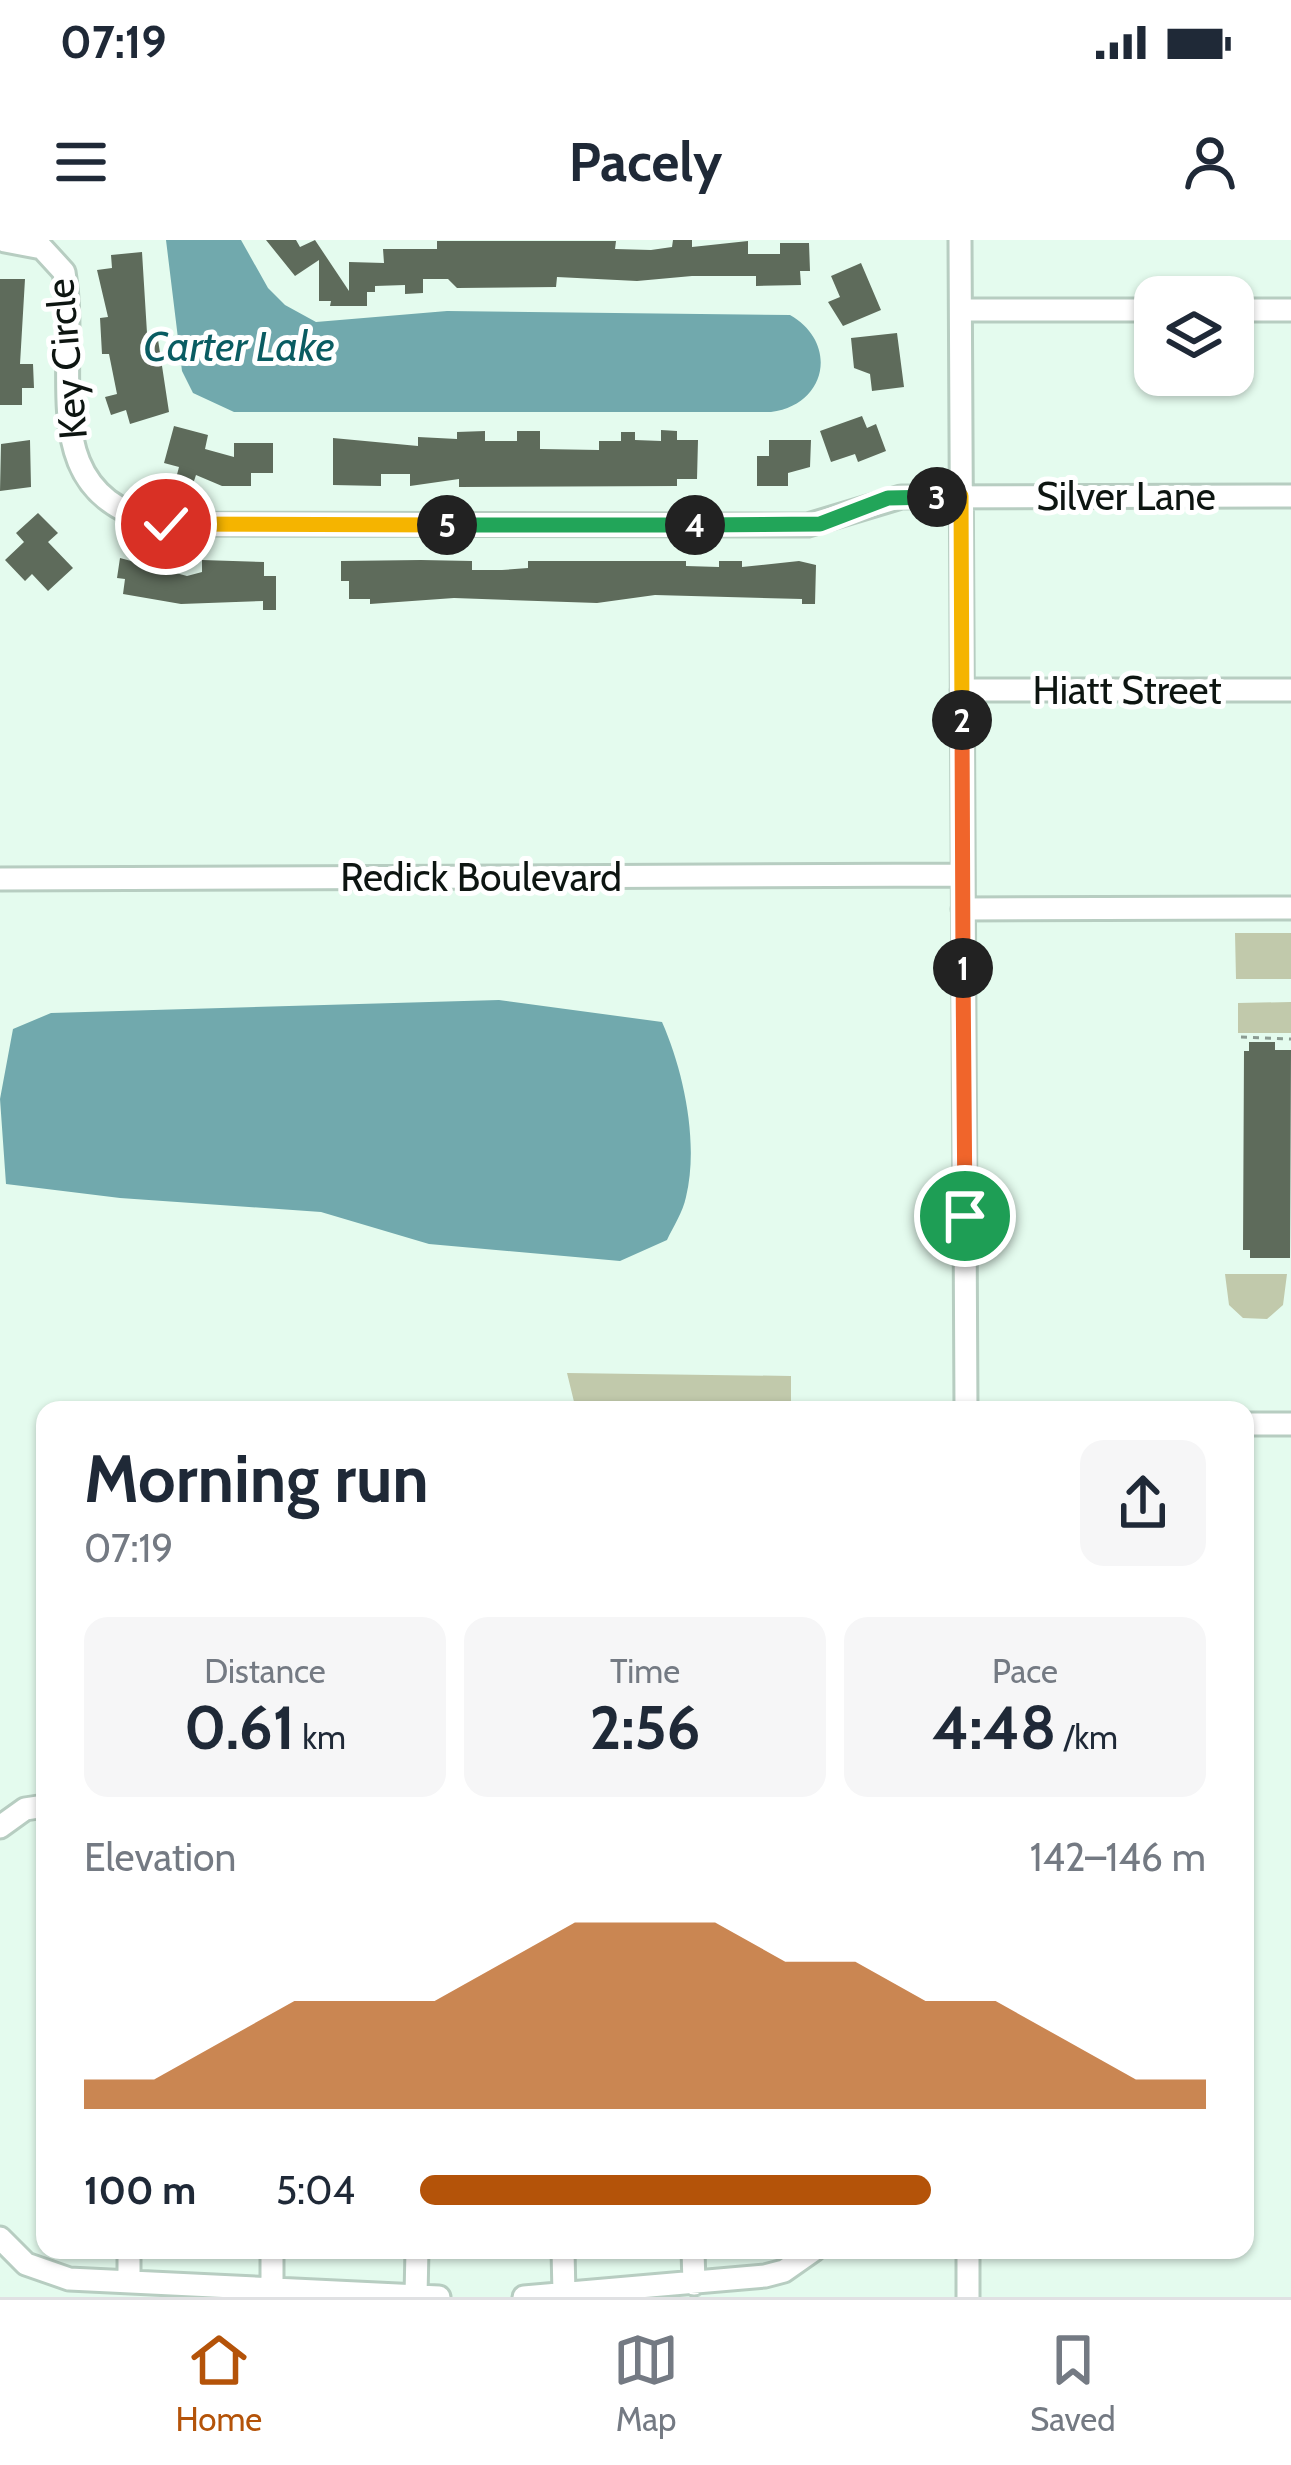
<!DOCTYPE html>
<html lang="en">
<head>
<meta charset="utf-8">
<style>
	body { margin:0; font-family:Cabin,sans-serif; background:#f6f6f7; color:#1f2937; height:100vh; display:flex; flex-direction:column; font-size:45px; white-space:nowrap }
	* { box-sizing:border-box; margin:0 }
	p { font-size:39px; color:#747a83 }
	.icon { flex:none; width:66px; height:66px; fill:none; stroke:currentColor; stroke-width:2; stroke-linecap:round; stroke-linejoin:round }
	.map { position:relative; flex:1; overflow:hidden }
	.drawer { position:absolute; left:36px; top:1161px; width:1218px; height:858px; display:flex; flex-direction:column; background:#fff; border-radius:24px; box-shadow:0 3px 9px #0004 }
	.drawer>* { flex:none }
	.tools { position:absolute; left:1134px; top:36px; display:grid; gap:24px }
	.tools a { display:grid; place-items:center; width:120px; height:120px; border-radius:24px; background:#fff; box-shadow:0 3px 9px #0004; font-size:60px }
	.pin { position:absolute; display:grid; place-items:center; width:102px; height:102px; color:#fff; margin:-51px; border:6px solid #fff; border-radius:50%; box-shadow:0 3px 12px #0007 }
	.km { position:absolute; width:60px; height:60px; margin:-30px; border-radius:50%; background:#222; color:#fff; font-size:33px; line-height:60px; text-align:center }
	.round { display:grid; place-items:center; flex:none; width:126px; height:126px; border-radius:24px; background:#f6f6f7 }
	.head { display:flex; align-items:center; justify-content:space-between; height:204px; padding:0 48px }
	h1 { font-size:66px; font-weight:700; line-height:90px }
	.metrics { display:grid; grid-template-columns:repeat(3,1fr); gap:18px; height:204px; padding:12px 48px }
	.metrics div { display:grid; align-content:center; border-radius:24px; background:#f6f6f7; text-align:center }
	.metrics b { font-size:60px; font-weight:700 }
	.metrics small { font-size:33px; font-weight:400 }
	.metrics p { font-size:33px }
	.chart { height:336px; padding:24px 48px }
	.chart p { display:flex; justify-content:space-between }
	.chart svg { width:100%; height:216px; margin-top:12px; fill:#b45309; opacity:.7 }
	ul { padding:0 48px; list-style:none; font-size:39px }
	li { display:grid; grid-template-columns:192px 144px 1fr; align-items:center; height:90px }
	li i { height:30px; border-radius:15px; background:#b45309 }
	.status { display:flex; justify-content:space-between; align-items:center; height:84px; padding:0 60px; background:#fff; direction:ltr }
	.status svg { height:33px; fill:currentColor }
	header { display:flex; justify-content:space-between; align-items:center; height:156px; padding:0 48px; background:#fff; font-size:54px; font-weight:700 }
	.menu { display:flex; justify-content:space-around; align-items:center; height:168px; border-top:3px solid #e0e1e3; background:#fff; font-size:33px; color:#747a83 }
	.menu a { display:grid; justify-items:center; gap:6px }
	.menu .current { color:#b45309 }
	.map>svg:first-child { display:block }
</style>
</head>
<body>
<div class="status"><b>07:19</b><svg viewBox="0 0 49 12"><path d="M0 12V9h3v3zM5 12V6h3v6zM10 12V3h3v9zM15 12V0h3v12zM26 1h20v11H26zM47 4h2v5h-2z"/></svg></div>
<header><svg class="icon" aria-label="menu" viewBox="0 0 24 24"><path d="M4 6h16M4 12h16M4 18h16"/></svg>Pacely<svg class="icon" aria-label="person" viewBox="0 0 24 24"><circle cx="12" cy="8" r="4"/><path d="M4 21q1-7 8-7t8 7"/></svg></header>
<div class="map">
<svg width="1291" height="2057" viewBox="0 0 1291 2057">
	<rect width="100%" height="100%" fill="#e4fbee"/>
	<path fill="#c1c9ab" d="M1235 693H1291V739H1236Z
		M1291 762V793H1238V763Z
		M1225 1034H1287L1283 1065 1267 1079 1243 1078 1229 1065Z
		M567 1133 791 1136V1170H576Z"/>
	<path fill="#71a9ad" d="M166 0H241L268 48 285 65 316 82 447 71 790 75C839 103 827 165 771 172H234L193 153 182 131Z
		M499 760 662 782C684 832 699 903 686 957 683 972 673 987 667 1000L620 1021 429 1004 321 972 120 958 6 944 0 859 13 789 51 773Z"/>
	<path fill="#5e6b5b" d="M266 0H296L300 7 315 0 349 51V22L384 23 383 9H437V1H616L615 9 651 10 672 7 673 0H692V7L748 1V14H780V3H809L810 31H800L801 45 756 46V36H692L637 41 557 37 556 47 457 48 448 39H423V53L405 54V45L375 46V52H367V66H330L331 61H319V20L295 36Z
		M142 12 147 93H157L169 172 130 184 126 170 111 175 105 157 117 154 109 114H102L100 78 108 77 97 30 112 28 111 15Z
		M861 23 881 70 843 86 828 62 840 57 831 36Z
		M0 39H25L20 124H33L34 148H22V165H0Z
		M897 93 904 147 872 151 870 134 854 128 851 98Z
		M862 176 867 188 876 184 886 211 858 222 855 214 831 222 820 191Z
		M174 186 208 195 205 209 234 217V203H273V233H251V246H222L196 235 192 247 175 242 179 227 164 223Z
		M661 190 677 191V200H698L697 239H677V246L459 247V239L410 246V234H381V246L333 245V198L418 206V197L457 199V192L485 191V201H517V191H540V209L599 210V201H621V192H635V200L661 201Z
		M30 200 31 247 0 251 1 204Z
		M769 200H811L810 227 788 233V246H757V216H769Z
		M38 273 58 293 48 302 73 328 48 351 32 334 25 341 5 320 24 302 16 293Z
		M120 318 187 336 202 332V320L264 322V336H276V370H263V361L181 364 123 354 125 339 117 338Z
		M421 320 472 321V330H502L528 328V321H686V326L719 327V321H742V327L799 321 816 325 815 364H802V359L655 355 597 363 454 358 370 364V359H349V341H341V321Z
		M1249 802H1275V810H1291L1290 1018H1250V1010H1243L1244 811H1249Z"/>
	<g fill="none" stroke-linecap="round" stroke-linejoin="round">
		<defs>
			<path id="minor" d="M960 0 966 1170
				M5 1 42 8 64 32C81 133 29 258 166 284L808 285 901 257 1291 256
				M961 70H1155
				M1233 70H1291
				M962 450H1291
				M0 639 963 635
				M963 669 1291 668
				M1245 1184H1291
				M0 1587 25 1569 45 1566
				M0 1998 26 2024 69 2039 439 2057
				M129 2010V2042
				M563 2010 564 2054
				M693 2010 694 2044
				M968 2010V2057
				M272 2049V2010
				M416 2056 417 2010
				M524 2057 765 2036 784 2031 814 2010"/>
		</defs>
		<use href="#minor" stroke="#b7cdc1" stroke-width="27"/>
		<path stroke="#8a9b92" stroke-width="3" stroke-dasharray="6 6" stroke-linecap="butt" d="M1241 797 1291 799"/>
		<use href="#minor" stroke="#fff" stroke-width="21"/>
	</g>
	<g fill="none" stroke-linecap="round" stroke-linejoin="round">
		<defs>
			<path id="split-1" d="M963 728 965 976"/>
			<path id="split-2" d="M962 480 963 728"/>
			<path id="split-3" d="M937 257 961 256 962 480"/>
			<path id="split-4" d="M695 285 820 284 888 258 937 257"/>
			<path id="split-5" d="M447 285H695"/>
			<path id="split-6" d="M166 284 447 285"/>
		</defs>
		<use href="#split-1" stroke="#fff" stroke-width="24"/>
		<use href="#split-2" stroke="#fff" stroke-width="24"/>
		<use href="#split-3" stroke="#fff" stroke-width="24"/>
		<use href="#split-4" stroke="#fff" stroke-width="24"/>
		<use href="#split-5" stroke="#fff" stroke-width="24"/>
		<use href="#split-6" stroke="#fff" stroke-width="24"/>
		<use href="#split-1" stroke="#f0652b" stroke-width="15"/>
		<use href="#split-2" stroke="#f0652b" stroke-width="15"/>
		<use href="#split-3" stroke="#f5b400" stroke-width="15"/>
		<use href="#split-4" stroke="#22a559" stroke-width="15"/>
		<use href="#split-5" stroke="#22a559" stroke-width="15"/>
		<use href="#split-6" stroke="#f5b400" stroke-width="15"/>
	</g>
	<g text-anchor="middle" dominant-baseline="central" stroke-width="10" stroke-linejoin="round" paint-order="stroke">
		<g font-size="39" fill="#0d1511" stroke="#fff">
			<text transform="translate(66 119) rotate(-95)">Key Circle</text>
			<text x="1126" y="256">Silver Lane</text>
			<text x="1127" y="450">Hiatt Street</text>
			<text x="481" y="637">Redick Boulevard</text>
		</g>
		<g font-size="42" font-style="italic" fill="#0a5c62" stroke="#fff">
			<text x="239" y="106">Carter Lake</text>
		</g>
	</g>
</svg>
<div class="tools">
<a><svg class="icon" aria-label="layers" viewBox="0 0 24 24"><path d="M12 4l9 5-9 5-9-5zM3 14l9 5 9-5"/></svg></a>
</div>
<div class="pin" style="left:965px;top:976px;background:#1e9e55"><svg class="icon" aria-label="arrive" viewBox="0 0 24 24"><path d="M6 21V4h12l-3 4 3 4H6"/></svg></div>
<div class="pin" style="left:166px;top:284px;background:#d93025"><svg class="icon" aria-label="check" viewBox="0 0 24 24"><path d="M5 12l5 5 9-10"/></svg></div>
<b class="km" style="left:963px;top:728px">1</b>
<b class="km" style="left:962px;top:480px">2</b>
<b class="km" style="left:937px;top:257px">3</b>
<b class="km" style="left:695px;top:285px">4</b>
<b class="km" style="left:447px;top:285px">5</b>
<section class="drawer">
<div class="head"><div><h1>Morning run</h1><p>07:19</p></div><a class="round"><svg class="icon" aria-label="share" viewBox="0 0 24 24"><path d="M12 15V3M7 8l5-5 5 5M5 13v7h14v-7"/></svg></a></div>
<div class="metrics">
<div><p>Distance</p><b>0.61<small> km</small></b></div>
<div><p>Time</p><b>2:56</b></div>
<div><p>Pace</p><b>4:48<small> /km</small></b></div>
</div>
<div class="chart"><p><span>Elevation</span>142–146 m</p>
<svg viewBox="0 0 160 44" preserveAspectRatio="none"><path d="M0 44V38L10 38L20 30L30 22L40 22L50 22L60 14L70 6L80 6L90 6L100 14L110 14L120 22L130 22L140 30L150 38L160 38V44z"/></svg>
</div>
<ul>
<li><b>100 m</b>5:04<i style="width:65%"></i></li>
</ul>
</section>
</div>
<nav class="menu">
<a class="current"><svg class="icon" aria-label="home" viewBox="0 0 24 24"><path d="M3 11l9-7 9 7M6 9v11h12V9"/></svg>Home</a>
<a><svg class="icon" aria-label="map" viewBox="0 0 24 24"><path d="M3 6l6-2 6 2 6-2v14l-6 2-6-2-6 2zM9 4v14M15 6v14"/></svg>Map</a>
<a><svg class="icon" aria-label="saved" viewBox="0 0 24 24"><path d="M7 4h10v16l-5-4-5 4z"/></svg>Saved</a>
</nav>
</body>
</html>
